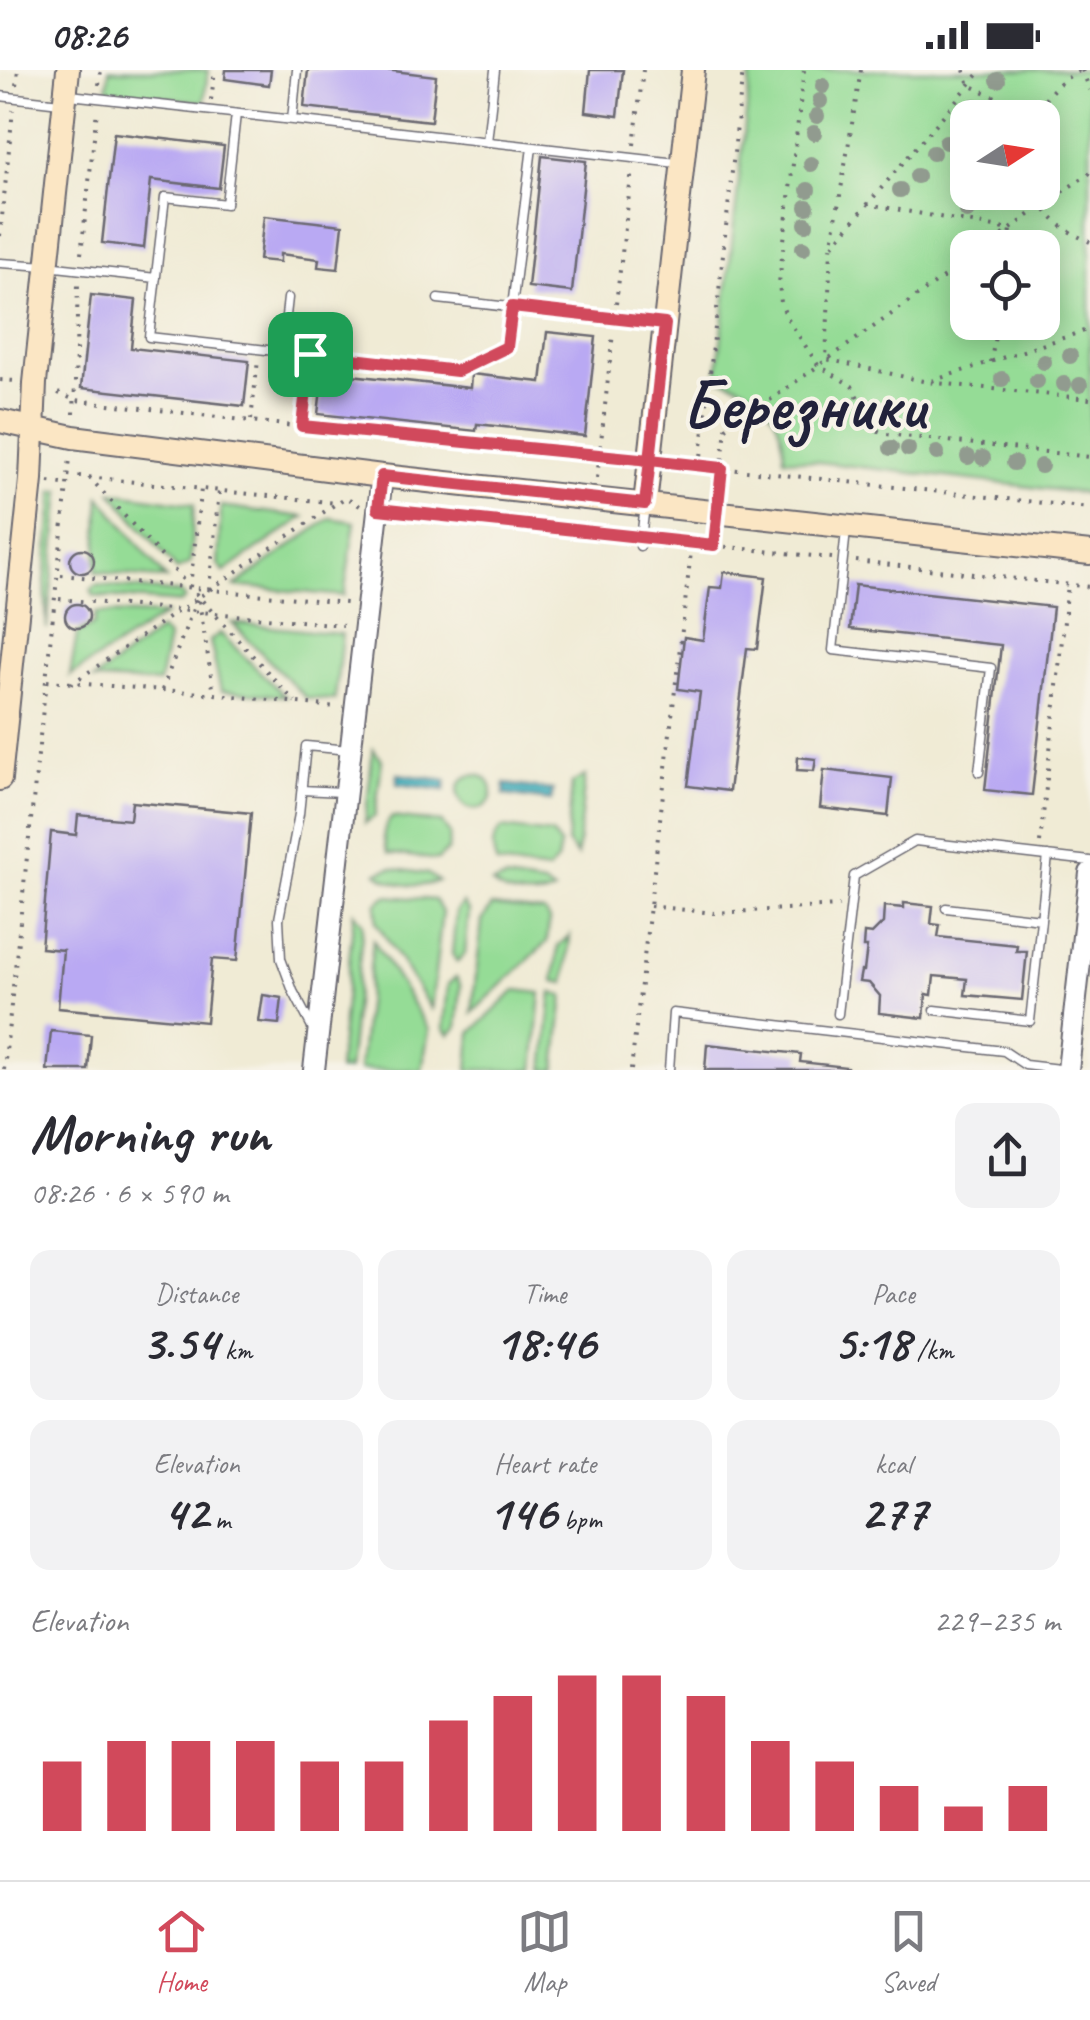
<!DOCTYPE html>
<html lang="en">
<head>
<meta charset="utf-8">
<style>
	body { margin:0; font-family:Caveat,sans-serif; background:#f2f2f3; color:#2b2b33; height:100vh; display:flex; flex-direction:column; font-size:38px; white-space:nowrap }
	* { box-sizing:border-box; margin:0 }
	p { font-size:32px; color:#7c7c81 }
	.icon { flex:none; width:55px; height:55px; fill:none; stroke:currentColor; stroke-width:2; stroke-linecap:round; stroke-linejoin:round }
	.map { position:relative; height:1000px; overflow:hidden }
	.drawer { display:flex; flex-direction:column; background:#fff; flex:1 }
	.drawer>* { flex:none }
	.needle { width:65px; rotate:78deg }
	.fabs { position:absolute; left:950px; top:30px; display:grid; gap:20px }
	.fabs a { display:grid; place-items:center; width:110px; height:110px; border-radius:20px; background:#fff; box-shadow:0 5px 25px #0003; font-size:50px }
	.pin { position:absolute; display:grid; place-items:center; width:85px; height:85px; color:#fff; margin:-42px; border-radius:20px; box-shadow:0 5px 15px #0006 }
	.round { display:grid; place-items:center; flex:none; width:105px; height:105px; border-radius:20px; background:#f2f2f3 }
	.head { display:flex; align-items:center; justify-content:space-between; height:170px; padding:0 30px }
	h1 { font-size:55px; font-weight:800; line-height:75px }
	.figures { display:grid; grid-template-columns:repeat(3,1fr); gap:15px; height:170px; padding:10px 30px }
	.figures div { display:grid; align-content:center; border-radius:20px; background:#f2f2f3; text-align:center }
	.figures b { font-size:50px; font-weight:800 }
	.figures small { font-size:28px; font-weight:400 }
	.figures p { font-size:28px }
	.chart { height:280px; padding:20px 30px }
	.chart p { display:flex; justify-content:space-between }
	.chart svg { width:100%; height:180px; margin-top:10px; stroke:#d1495b; stroke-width:6 }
	.status { display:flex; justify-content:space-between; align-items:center; height:70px; padding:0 50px; background:#fff; direction:ltr }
	.status svg { height:28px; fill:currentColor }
	.dock { display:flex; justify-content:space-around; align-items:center; height:140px; border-top:2px solid #e1e1e2; background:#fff; font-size:28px; color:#7c7c81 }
	.dock a { display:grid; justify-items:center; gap:5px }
	.dock .current { color:#d1495b }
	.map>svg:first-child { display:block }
</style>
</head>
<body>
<div class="status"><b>08:26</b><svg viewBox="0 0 49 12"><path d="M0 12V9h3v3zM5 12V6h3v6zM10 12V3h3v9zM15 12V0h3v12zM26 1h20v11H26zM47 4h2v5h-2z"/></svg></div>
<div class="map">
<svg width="1090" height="1000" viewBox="0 0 1090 1000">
	<rect width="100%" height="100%" fill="#f7f3e8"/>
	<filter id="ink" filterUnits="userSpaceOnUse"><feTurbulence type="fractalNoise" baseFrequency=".01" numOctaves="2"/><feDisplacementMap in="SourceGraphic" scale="20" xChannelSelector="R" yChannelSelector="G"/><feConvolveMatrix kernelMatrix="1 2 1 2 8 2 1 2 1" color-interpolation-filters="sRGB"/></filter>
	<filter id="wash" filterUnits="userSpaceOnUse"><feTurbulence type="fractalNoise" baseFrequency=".0048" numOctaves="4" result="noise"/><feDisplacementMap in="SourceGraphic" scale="40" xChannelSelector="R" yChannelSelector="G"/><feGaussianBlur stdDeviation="2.25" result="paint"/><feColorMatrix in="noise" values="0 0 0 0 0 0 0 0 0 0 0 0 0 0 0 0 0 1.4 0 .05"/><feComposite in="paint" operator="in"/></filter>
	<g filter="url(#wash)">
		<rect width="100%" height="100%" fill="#f0ebd5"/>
		<path fill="#95dc96" stroke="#5c7f68" stroke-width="2.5" fill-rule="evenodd" d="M109 0H208L204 32 107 21Z
			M751 0H1090V424L784 388C784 345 759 316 717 308ZM968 48H1042V122H968ZM968 178H1042V252H968Z
			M54 421H61L47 559 45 510Z
			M112 422 194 434 190 493 177 500Z
			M100 426 166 509 96 502Z
			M221 436 304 447 224 502 218 494Z
			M330 448 355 452 344 526 235 516Z
			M97 515 180 523 185 528 181 533 94 526 91 520Z
			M96 543 165 545 70 606 77 564 94 554Z
			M232 553 342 564 335 630 306 628Z
			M160 560 168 568 159 613 94 610Z
			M220 563 285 626 221 621 210 571Z
			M373 679 382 690 375 746 365 753Z
			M458 722a17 17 0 1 1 34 0a17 17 0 1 1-34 0Z
			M585 706 577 786 567 773 572 713Z
			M392 747 442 753 450 764 448 780 438 790 388 783C382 768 381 760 392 747Z
			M502 758 552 764 560 775 557 791 548 801 497 794C491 779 491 770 502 758Z
			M390 798 428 804 438 811C421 819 392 816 377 803Z
			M506 809 543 815 554 822C536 830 507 827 492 814Z
			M386 826 435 830 442 842 431 939 376 852 377 833Z
			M463 833 469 842 465 884 457 892 452 884 456 841Z
			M492 836 544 842 549 850 547 872 472 943 482 851Z
			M354 842 363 854 348 1000H338Z
			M570 865 565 913 554 911 558 876Z
			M373 870 429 960 422 1000H359Z
			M456 907 461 916 457 958 449 965 444 958 448 914Z
			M516 920 541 923 534 1000H468L471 963Z
			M552 923 564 925 556 1000H544Z"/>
		<path fill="#3baab8" stroke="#2e667a" stroke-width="2.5" d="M398 704 446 710 445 720 397 714Z
			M505 714 553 720 551 731 504 725Z"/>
		<g id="blocks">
			<path fill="#b9a9f3" d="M226 0H271L269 15 225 9Z
				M308 0H385L436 6 431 51 304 37Z
				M590 0H623L618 46 586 42Z
				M114 63 224 76 219 118 151 110 144 178 102 173Z
				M542 86 586 91 572 222 528 217Z
				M264 146 343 155 338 199 318 197 319 189 280 184V192L259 190Z
				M91 225 136 230 131 278 249 291 244 336 81 318Z
				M547 262 596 267 585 366 477 354 476 361 318 344 323 302 470 318 471 304 541 312Z
				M70 491a12 12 0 1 1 24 0a12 12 0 1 1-24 0Z
				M724 502 766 507 757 579 747 578 729 721 688 716 700 622 678 619 684 567 703 570 710 517 722 518Z
				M855 515 1053 537 1032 725 985 720 1001 575 850 559Z
				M65 546a12 12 0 1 1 24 0a12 12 0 1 1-24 0Z
				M798 687 816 689 814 701 797 700Z
				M824 700 892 708 888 746 820 738Z
				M132 732 251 743 237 891 212 889 206 952 58 938 63 880 41 878 51 762 76 765 78 745 130 750Z
				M904 833 933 836 931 854 940 855 938 867 1017 875 1016 881H1027L1022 930 965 925 967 909 934 906 932 925 926 924 924 948 879 943 880 926 869 913 859 912 861 901H864L867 877H863L864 863 872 864 883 853 884 836 904 838Z
				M263 925 282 928 279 954 259 952Z
				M51 961 91 965 88 1000H47Z
				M707 974 801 984 800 992 847 997V1000H705Z"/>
		</g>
	</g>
	<g filter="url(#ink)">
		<use href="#blocks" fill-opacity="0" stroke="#6a6871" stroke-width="2.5"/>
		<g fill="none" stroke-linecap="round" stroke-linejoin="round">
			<defs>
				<path id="service" d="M70 25 677 93
					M0 26 60 33
					M236 44 226 134 165 127 149 267 457 301 507 277 532 77
					M292 50 297 0
					M487 72 495 0
					M0 193 47 196 156 208
					M438 229 660 254
					M282 281 288 228
					M846 461 833 580 991 598 979 702
					M640 476 645 436
					M302 720 342 722
					M946 838 1041 849
					M935 940 1030 951 1048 786
					M838 944 854 806 915 771 1090 791
					M313 959 293 921 281 889 279 849 299 744 306 676 349 680
					M669 1000 673 943 1004 981 1025 995 1068 1000"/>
				<path id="tertiary" d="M314 1000 382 406
					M1068 1000 1090 803"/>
				<path id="secondary" d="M0 351 73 367 382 406 1090 483
					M645 434 693 0
					M0 709 31 410 35 313 68 0"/>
			</defs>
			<use href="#service" stroke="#6a6871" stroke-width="11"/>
			<use href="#tertiary" stroke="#6a6871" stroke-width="24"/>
			<use href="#secondary" stroke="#6a6871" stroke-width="26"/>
			<path stroke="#6a6871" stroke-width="4" stroke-dasharray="2.5 8" stroke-linecap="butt" d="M804 0 779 213 781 233 787 248 818 295 852 316 874 359 886 364 1090 387
				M861 0 831 179 826 289 927 312 1090 329
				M964 0 969 15 1036 45
				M1082 0 1090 20
				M16 15 18 0
				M99 15 101 0
				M211 30 215 0
				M1035 48C1044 26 1060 9 1082 0
				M634 75 643 0
				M1036 122C1046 148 1065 161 1090 172
				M867 134 1011 160 1008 178
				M0 166 13 40
				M833 175 982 0
				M986 178 1041 136 1090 103
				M81 184 97 40
				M616 234 632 99
				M991 292 997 252
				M0 310 15 311
				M932 311 1090 259
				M58 323 75 330 302 357 628 388
				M74 344 78 214
				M251 350 258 290
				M302 357 308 297
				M673 393 1090 438
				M700 396 743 0
				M68 405 337 433
				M89 407 295 632
				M597 408 613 263
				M49 412 68 415
				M719 421 726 358 763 335 968 190
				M399 441 628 466
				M652 469 832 488
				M856 491 1090 517
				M61 505 346 533
				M190 517 201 419
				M209 519 219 421
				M59 529 343 555
				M199 531 214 624
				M47 611 214 624 336 637
				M71 614 346 427 360 436
				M162 620 198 526
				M1040 773 1068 514
				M650 836 714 843 839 836
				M4 1000 70 388
				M631 1000 692 473"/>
			<use href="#service" stroke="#fff" stroke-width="8"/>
			<use href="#tertiary" stroke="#fff" stroke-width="20"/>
			<use href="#secondary" stroke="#fbe6c4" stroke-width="22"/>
		</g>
		<g fill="#919b8f">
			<circle cx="998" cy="10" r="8"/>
			<circle cx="823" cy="16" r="8"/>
			<circle cx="820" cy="31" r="8"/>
			<circle cx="974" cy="36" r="8"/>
			<circle cx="817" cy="46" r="8"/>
			<circle cx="814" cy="63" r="8"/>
			<circle cx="946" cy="72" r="8"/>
			<circle cx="933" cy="83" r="8"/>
			<circle cx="811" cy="94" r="8"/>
			<circle cx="917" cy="106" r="8"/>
			<circle cx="808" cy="120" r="8"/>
			<circle cx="900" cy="120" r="8"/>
			<circle cx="807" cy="137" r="8"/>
			<circle cx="967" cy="141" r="8"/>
			<circle cx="806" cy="154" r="8"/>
			<circle cx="803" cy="178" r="8"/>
			<circle cx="1070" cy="286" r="8"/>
			<circle cx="1044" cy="292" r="8"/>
			<circle cx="1002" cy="309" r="8"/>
			<circle cx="1037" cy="311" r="8"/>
			<circle cx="1064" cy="314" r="8"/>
			<circle cx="1080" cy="315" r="8"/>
			<circle cx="891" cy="378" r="8"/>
			<circle cx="908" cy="379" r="8"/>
			<circle cx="937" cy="383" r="8"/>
			<circle cx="968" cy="387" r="8"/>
			<circle cx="983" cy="388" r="8"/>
			<circle cx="1014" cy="393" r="8"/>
			<circle cx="1041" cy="396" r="8"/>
		</g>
	</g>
	<g fill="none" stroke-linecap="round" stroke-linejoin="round" filter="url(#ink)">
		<defs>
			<path id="route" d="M310 284 302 356 650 390 645 434 382 406 378 439 714 475 722 398 650 390 665 254 512 237 507 277 457 301 310 284"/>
		</defs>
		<use href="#route" stroke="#fff" stroke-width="20"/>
		<use href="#route" stroke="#d1495b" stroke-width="12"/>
	</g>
	<g text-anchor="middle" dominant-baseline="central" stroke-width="8" stroke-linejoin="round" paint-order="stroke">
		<g font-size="68" font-weight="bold" fill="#22223b" stroke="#f7f3e8">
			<text x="803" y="335">Березники</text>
		</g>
	</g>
</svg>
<div class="fabs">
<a><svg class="needle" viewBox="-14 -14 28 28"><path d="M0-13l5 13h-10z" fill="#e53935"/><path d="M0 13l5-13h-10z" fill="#7c7c81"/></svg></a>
<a><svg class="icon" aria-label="locate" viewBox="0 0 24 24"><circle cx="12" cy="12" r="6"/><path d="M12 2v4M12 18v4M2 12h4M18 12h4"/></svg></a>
</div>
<div class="pin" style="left:310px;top:284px;background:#1e9e55"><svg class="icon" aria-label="arrive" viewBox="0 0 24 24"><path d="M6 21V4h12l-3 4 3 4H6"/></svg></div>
</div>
<section class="drawer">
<div class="head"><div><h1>Morning run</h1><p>08:26 · 6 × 590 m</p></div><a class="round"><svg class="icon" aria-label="share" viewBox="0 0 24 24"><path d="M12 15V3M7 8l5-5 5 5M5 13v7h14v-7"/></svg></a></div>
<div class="figures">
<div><p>Distance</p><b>3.54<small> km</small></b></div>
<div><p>Time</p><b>18:46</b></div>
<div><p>Pace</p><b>5:18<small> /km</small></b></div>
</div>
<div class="figures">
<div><p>Elevation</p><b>42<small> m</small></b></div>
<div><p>Heart rate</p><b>146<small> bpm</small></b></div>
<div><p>kcal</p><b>277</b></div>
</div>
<div class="chart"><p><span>Elevation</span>229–235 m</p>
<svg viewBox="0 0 160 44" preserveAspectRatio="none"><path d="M5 44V27M15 44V22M25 44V22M35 44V22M45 44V27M55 44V27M65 44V17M75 44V11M85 44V6M95 44V6M105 44V11M115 44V22M125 44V27M135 44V33M145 44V38M155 44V33"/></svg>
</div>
</section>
<nav class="dock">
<a class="current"><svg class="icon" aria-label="home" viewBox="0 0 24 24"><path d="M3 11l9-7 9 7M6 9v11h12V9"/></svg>Home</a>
<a><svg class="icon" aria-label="map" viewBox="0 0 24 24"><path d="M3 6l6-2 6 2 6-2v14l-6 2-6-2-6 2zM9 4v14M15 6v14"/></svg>Map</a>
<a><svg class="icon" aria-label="saved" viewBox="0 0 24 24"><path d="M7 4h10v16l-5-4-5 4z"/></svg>Saved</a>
</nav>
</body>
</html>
